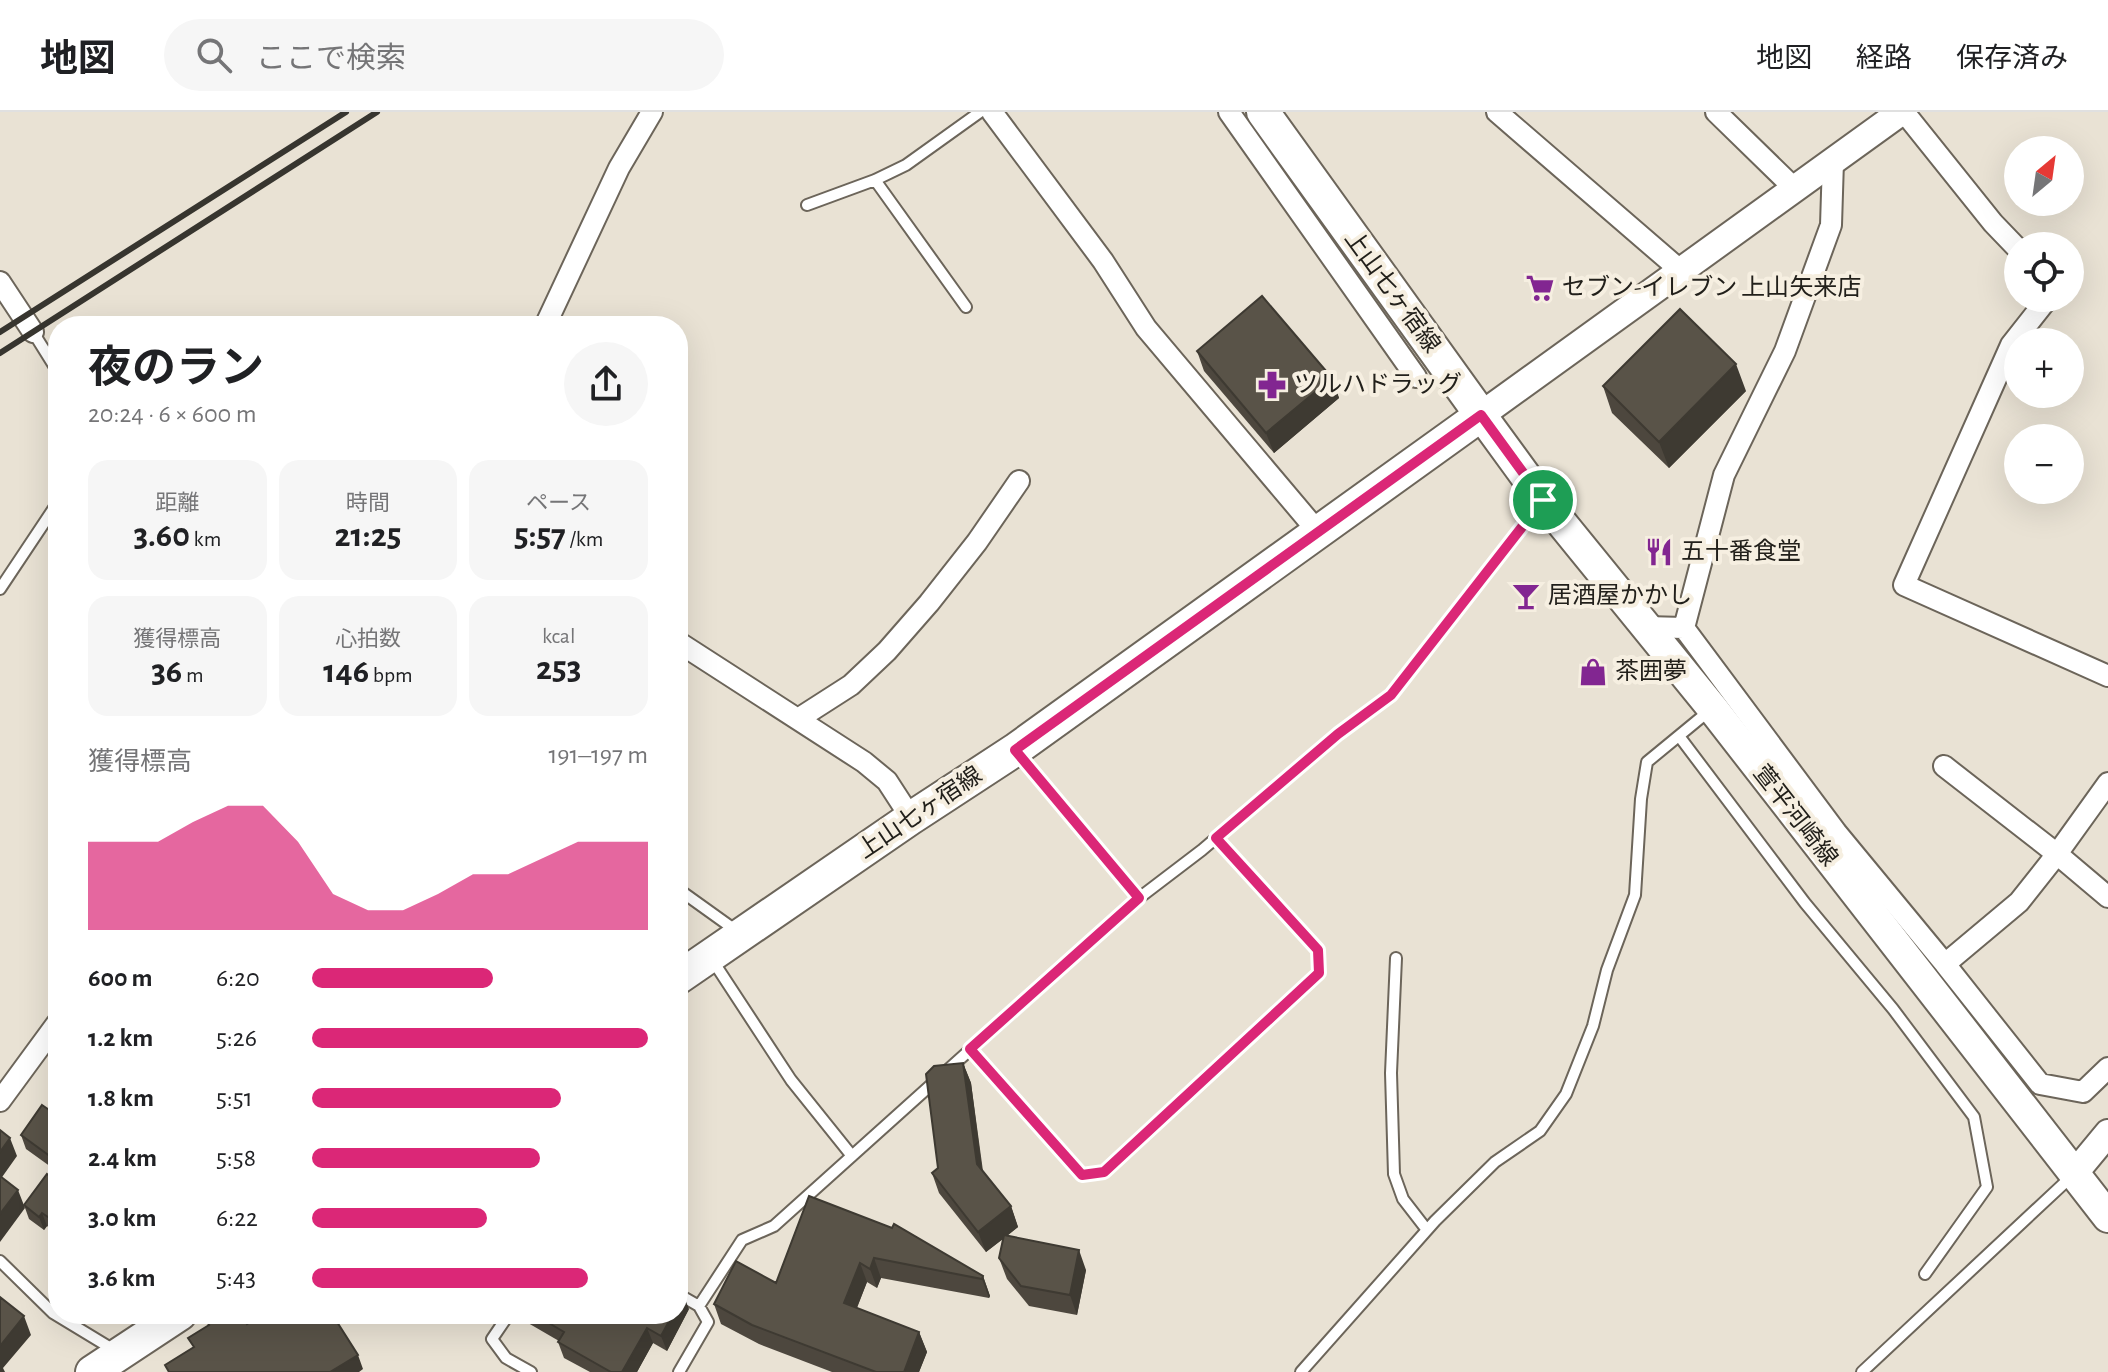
<!DOCTYPE html>
<html lang="ja">
<head>
<meta charset="utf-8">
<style>
	body { margin:0; font-family:"Alegreya Sans","Noto Sans JP",sans-serif; background:#f6f6f6; color:#202124; height:100vh; display:flex; flex-direction:column; font-size:30px; white-space:nowrap }
	* { box-sizing:border-box; margin:0 }
	p { font-size:26px; color:#757577 }
	.icon { flex:none; width:44px; height:44px; fill:none; stroke:currentColor; stroke-width:2; stroke-linecap:round; stroke-linejoin:round }
	.map { position:relative; flex:1; overflow:hidden }
	.side { position:absolute; left:48px; top:204px; width:640px; height:1008px; display:flex; flex-direction:column; background:#fff; border-radius:32px; box-shadow:0 8px 32px #0002 }
	.side>* { flex:none }
	.needle { width:52px; rotate:29deg }
	.buttons { position:absolute; left:2004px; top:24px; display:grid; gap:16px }
	.buttons a { display:grid; place-items:center; width:80px; height:80px; border-radius:50%; background:#fff; box-shadow:0 8px 32px #0002; font-size:40px }
	.pin { position:absolute; display:grid; place-items:center; width:68px; height:68px; color:#fff; margin:-34px; border:4px solid #fff; border-radius:50%; box-shadow:0 2px 8px #0007 }
	.round { display:grid; place-items:center; flex:none; width:84px; height:84px; border-radius:42px; background:#f6f6f6 }
	.overview { display:flex; align-items:center; justify-content:space-between; height:136px; padding:0 40px }
	h1 { font-size:44px; font-weight:700; line-height:60px }
	.stats { display:grid; grid-template-columns:repeat(3,1fr); gap:12px; height:136px; padding:8px 40px }
	.stats div { display:grid; align-content:center; border-radius:20px; background:#f6f6f6; text-align:center }
	.stats b { font-size:34px; font-weight:700 }
	.stats small { font-size:22px; font-weight:400 }
	.stats p { font-size:22px }
	.chart { height:224px; padding:16px 40px }
	.chart p { display:flex; justify-content:space-between }
	.chart svg { width:100%; height:144px; margin-top:8px; fill:#db2777; opacity:.7 }
	ul { padding:0 40px; list-style:none; font-size:26px }
	li { display:grid; grid-template-columns:128px 96px 1fr; align-items:center; height:60px }
	li i { height:20px; border-radius:10px; background:#db2777 }
	header { display:flex; align-items:center; gap:48px; box-sizing:border-box; height:112px; padding:0 40px; background:#fff; border-bottom:2px solid #e0e0e0 }
	header strong { font-size:38px }
	nav { display:flex; gap:44px; margin-inline-start:auto; font-size:28px }
	.search { width:560px; height:72px; background:#f6f6f6; display:flex; align-items:center; gap:20px; box-sizing:border-box; padding:0 28px; border-radius:44px; color:#757577; font-size:30px }
	.map>svg:first-child { display:block }
</style>
</head>
<body>
<header>
<strong>地図</strong>
<div class="search"><svg class="icon" aria-label="search" viewBox="0 0 24 24"><circle cx="10" cy="10" r="6"/><path d="M15 15l6 6"/></svg>ここで検索</div>
<nav><a>地図</a><a>経路</a><a>保存済み</a></nav>
</header>
<div class="map">
<svg width="2108" height="1260" viewBox="0 0 2108 1260">
	<rect width="100%" height="100%" fill="#e9e2d4"/>
	<g fill="none" stroke-linecap="round" stroke-linejoin="round">
		<defs>
			<path id="service" d="M875 68 966 195
				M807 93 875 68 906 53 980 0
				M33 220 58 260
				M0 477 58 390
				M1679 624 1805 791 1893 897 1974 1005 1987 1075 1925 1162
				M678 777 738 820
				M1139 786 1202 738 1338 622 1391 583 1540 392
				M1396 846 1391 961 1394 1062 1403 1087 1427 1118
				M713 849 791 968 852 1044
				M970 937 1082 1063 1104 1060 1319 861 1318 838 1216 726
				M0 1149 53 1201 114 1238
				M678 1182 699 1194
				M509 1202 492 1227 506 1246 531 1260
				M679 1260 708 1210 699 1194 742 1128 774 1114 1139 786 1017 640
				M1301 1260 1435 1109 1495 1050 1540 1019 1566 982 1593 914 1607 858 1635 783 1641 687 1647 650 1709 599
				M1862 1260 2073 1063"/>
			<path id="minor" d="M992 0 1103 149 1146 216 1319 421
				M1229 0 1416 265
				M1497 0 1680 158
				M1716 0 1795 77
				M1904 0 1993 111 2018 137
				M0 170 33 220
				M2048 186 2011 233 1904 473 2108 564
				M545 214 619 56 652 0
				M1646 515 1684 516 1836 720 1945 852
				M1684 516 1724 363 1785 239 1831 113 1833 49
				M678 530 864 650 887 669 911 706
				M798 607 851 573 887 539 929 491 977 430 1019 369
				M1944 654 2057 742 2108 785
				M2108 671 2057 742 2019 790 1945 852 2040 972 2083 980 2108 956
				M0 989 58 910"/>
			<path id="tertiary" d="M1481 303 1901 0
				M2074 1062 2108 1021"/>
			<path id="secondary" d="M1481 303 1543 388 1713 597 2108 1105"/>
			<path id="primary" d="M678 866 911 706 1015 638 1481 303 1263 0
				M92 1260 180 1202"/>
		</defs>
		<use href="#service" stroke="#6c655a" stroke-width="14"/>
		<use href="#minor" stroke="#6c655a" stroke-width="24"/>
		<use href="#tertiary" stroke="#6c655a" stroke-width="30"/>
		<use href="#secondary" stroke="#6c655a" stroke-width="34"/>
		<use href="#primary" stroke="#6c655a" stroke-width="36"/>
		<use href="#service" stroke="#fff" stroke-width="10"/>
		<use href="#minor" stroke="#fff" stroke-width="20"/>
		<use href="#tertiary" stroke="#fff" stroke-width="26"/>
		<use href="#secondary" stroke="#fff" stroke-width="30"/>
		<use href="#primary" stroke="#fff" stroke-width="32"/>
		<path stroke="#37352f" stroke-width="6" d="M0 220 346 0
			M0 241 377 0"/>
	</g>
	<path fill="#4d473e" d="M1197 239 1332 266 1339 286 1274 341 1204 259Z
		M1603 274 1746 279 1669 356 1612 301Z
		M963 951 971 971 983 1059 1011 1094 1018 1115 1007 1124 1086 1158 1077 1203 1029 1194 1007 1167 999 1146 1003 1127 986 1140 939 1081 932 1061 938 1056Z
		M58 1004V1060L26 1037 21 1023Z
		M58 1070V1119L56 1121 47 1114 44 1118 29 1107 24 1093Z
		M809 1084 983 1164 990 1184 989 1186 881 1166 877 1176 867 1170 857 1196 919 1220 927 1240 919 1260H832L759 1232 721 1212 714 1192 776 1171Z
		M689 1197 667 1239 653 1231 637 1260H590L564 1246 558 1230 559 1229 516 1204V1202H678Z"/>
	<path fill="#3e3a32" d="M1736 252 1746 279 1669 356 1659 330Z
		M1332 266 1339 286 1274 341 1266 321Z
		M963 951 971 971 984 1072 977 1052Z
		M10 1026 17 1044 0 1068V1040Z
		M18 1078 25 1096 0 1130V1102Z
		M1011 1094 1018 1115 986 1140 978 1120Z
		M42 1101 47 1114 44 1118 39 1105Z
		M53 1105 58 1119 56 1121 51 1107Z
		M1079 1138 1086 1158 1077 1203 1070 1183Z
		M874 1146 881 1166 877 1176 870 1157Z
		M860 1151 867 1170 851 1210 844 1191Z
		M983 1164 990 1184 989 1186 982 1167Z
		M683 1182 689 1197 667 1239 661 1224 673 1202H678V1192Z
		M24 1204 31 1223 3 1256 5 1260H0V1234Z
		M647 1216 653 1231 637 1260H622Z
		M919 1220 927 1240 919 1260H904Z
		M358 1243 363 1257 359 1260H330Z"/>
	<path fill="#595348" stroke="#3e3a32" stroke-width="2" d="M1262 184 1332 266 1266 321 1197 239Z
		M1680 197 1736 252 1659 330 1603 274Z
		M963 951 977 1052 1011 1094 978 1120 932 1061 938 1056 926 962 934 954Z
		M42 993 58 1004V1050L21 1023Z
		M0 1018 10 1026 0 1040Z
		M47 1062 58 1070V1109L53 1105 51 1107 42 1101 39 1105 24 1093Z
		M0 1064 18 1078 0 1102Z
		M809 1084 892 1116 894 1112 983 1164 982 1167 874 1146 870 1157 860 1151 844 1191 919 1220 904 1260H876L752 1213 714 1192 736 1149 776 1171Z
		M1004 1123 1079 1138 1070 1183 1021 1174 999 1146Z
		M678 1179 683 1182 678 1192Z
		M0 1185 24 1204 0 1234Z
		M202 1202H241L247 1212 262 1202H313L317 1208 326 1202H332L358 1243 330 1260H169L165 1253 194 1235 188 1226 209 1213Z
		M534 1202H673L661 1224 647 1216 622 1260H611L558 1230 564 1220Z"/>
	<g fill="none" stroke-linecap="round" stroke-linejoin="round">
		<defs>
			<path id="route" d="M1481 303 1543 388 1391 583 1338 622 1216 726 1318 838 1319 861 1104 1060 1082 1063 970 937 1139 786 1015 638Z"/>
		</defs>
		<use href="#route" stroke="#fff" stroke-width="16"/>
		<use href="#route" stroke="#db2777" stroke-width="10"/>
	</g>
	<defs>
		<symbol id="supermarket-bare" viewBox="-9 -9 18 18"><path d="M-6-5.5h2.5l.6 2H6L4.5 2H-2.5L-4.4-4H-6ZM-1.5 3.2a1.3 1.3 0 1 0 .1 0ZM3 3.2a1.3 1.3 0 1 0 .1 0Z" fill="#822691" stroke="#f6efe1" stroke-width="2.5" paint-order="stroke"/></symbol>
		<symbol id="pharmacy-bare" viewBox="-9 -9 18 18"><path d="M-2-6h4v4h4v4h-4v4h-4v-4h-4v-4h4Z" fill="#822691" stroke="#f6efe1" stroke-width="2.5" paint-order="stroke"/></symbol>
		<symbol id="restaurant-bare" viewBox="-9 -9 18 18"><path d="M-5-6h1v4h1v-4h1v4h1v-4h1v5L-1.5 .5V6h-2V.5L-5-1ZM5-6V6H3V1.5H1.5Q1.5-4 5-6Z" fill="#822691" stroke="#f6efe1" stroke-width="2.5" paint-order="stroke"/></symbol>
		<symbol id="bar-bare" viewBox="-9 -9 18 18"><path d="M-6-5H6L.8 .8V4.5H3.5V6h-7V4.5H-.8V.8Z" fill="#822691" stroke="#f6efe1" stroke-width="2.5" paint-order="stroke"/></symbol>
		<symbol id="shop-bare" viewBox="-9 -9 18 18"><path d="M-5-2.5h2.3a2.7 3.5 0 0 1 5.4 0H5L5.5 6h-11ZM-1.5-2.5h3a1.5 2.3 0 0 0-3 0Z" fill="#822691" stroke="#f6efe1" stroke-width="2.5" paint-order="stroke"/></symbol>
	</defs>
	<g fill-rule="evenodd">
		<use href="#supermarket-bare" x="1520" y="156" width="40" height="40"/>
		<use href="#pharmacy-bare" x="1252" y="253" width="40" height="40"/>
		<use href="#restaurant-bare" x="1639" y="420" width="40" height="40"/>
		<use href="#bar-bare" x="1506" y="464" width="40" height="40"/>
		<use href="#shop-bare" x="1573" y="540" width="40" height="40"/>
	</g>
	<g text-anchor="middle" dominant-baseline="central" stroke-width="8" stroke-linejoin="round" paint-order="stroke">
		<g font-size="24" fill="#22201b" stroke="#f6efe1" text-anchor="start">
			<text x="1562" y="176">セブン-イレブン 上山矢来店</text>
			<text x="1294" y="273">ツルハドラッグ</text>
			<text x="1681" y="440">五十番食堂</text>
			<text x="1548" y="484">居酒屋かかし</text>
			<text x="1615" y="560">茶囲夢</text>
		</g>
		<g font-size="24" fill="#22201b" stroke="#f6efe1">
			<text transform="translate(1392 180) rotate(54)">上山七ヶ宿線</text>
			<text transform="translate(920 701) rotate(-34)">上山七ヶ宿線</text>
			<text transform="translate(1795 704) rotate(52)">萱平河崎線</text>
		</g>
	</g>
</svg>
<div class="buttons">
<a><svg class="needle" viewBox="-14 -14 28 28"><path d="M0-13l5 13h-10z" fill="#e53935"/><path d="M0 13l5-13h-10z" fill="#757577"/></svg></a>
<a><svg class="icon" aria-label="locate" viewBox="0 0 24 24"><circle cx="12" cy="12" r="6"/><path d="M12 2v4M12 18v4M2 12h4M18 12h4"/></svg></a>
<a>+</a>
<a>−</a>
</div>
<div class="pin" style="left:1543px;top:388px;background:#1e9e55"><svg class="icon" aria-label="arrive" viewBox="0 0 24 24"><path d="M6 21V4h12l-3 4 3 4H6"/></svg></div>
<section class="side">
<div class="overview"><div><h1>夜のラン</h1><p>20:24 · 6 × 600 m</p></div><a class="round"><svg class="icon" aria-label="share" viewBox="0 0 24 24"><path d="M12 15V3M7 8l5-5 5 5M5 13v7h14v-7"/></svg></a></div>
<div class="stats">
<div><p>距離</p><b>3.60<small> km</small></b></div>
<div><p>時間</p><b>21:25</b></div>
<div><p>ペース</p><b>5:57<small> /km</small></b></div>
</div>
<div class="stats">
<div><p>獲得標高</p><b>36<small> m</small></b></div>
<div><p>心拍数</p><b>146<small> bpm</small></b></div>
<div><p>kcal</p><b>253</b></div>
</div>
<div class="chart"><p><span>獲得標高</span>191–197 m</p>
<svg viewBox="0 0 160 44" preserveAspectRatio="none"><path d="M0 44V17L10 17L20 17L30 11L40 6L50 6L60 17L70 33L80 38L90 38L100 33L110 27L120 27L130 22L140 17L150 17L160 17V44z"/></svg>
</div>
<ul>
<li><b>600 m</b>6:20<i style="width:54%"></i></li>
<li><b>1.2 km</b>5:26<i style="width:100%"></i></li>
<li><b>1.8 km</b>5:51<i style="width:74%"></i></li>
<li><b>2.4 km</b>5:58<i style="width:68%"></i></li>
<li><b>3.0 km</b>6:22<i style="width:52%"></i></li>
<li><b>3.6 km</b>5:43<i style="width:82%"></i></li>
</ul>
</section>
</div>
</body>
</html>
